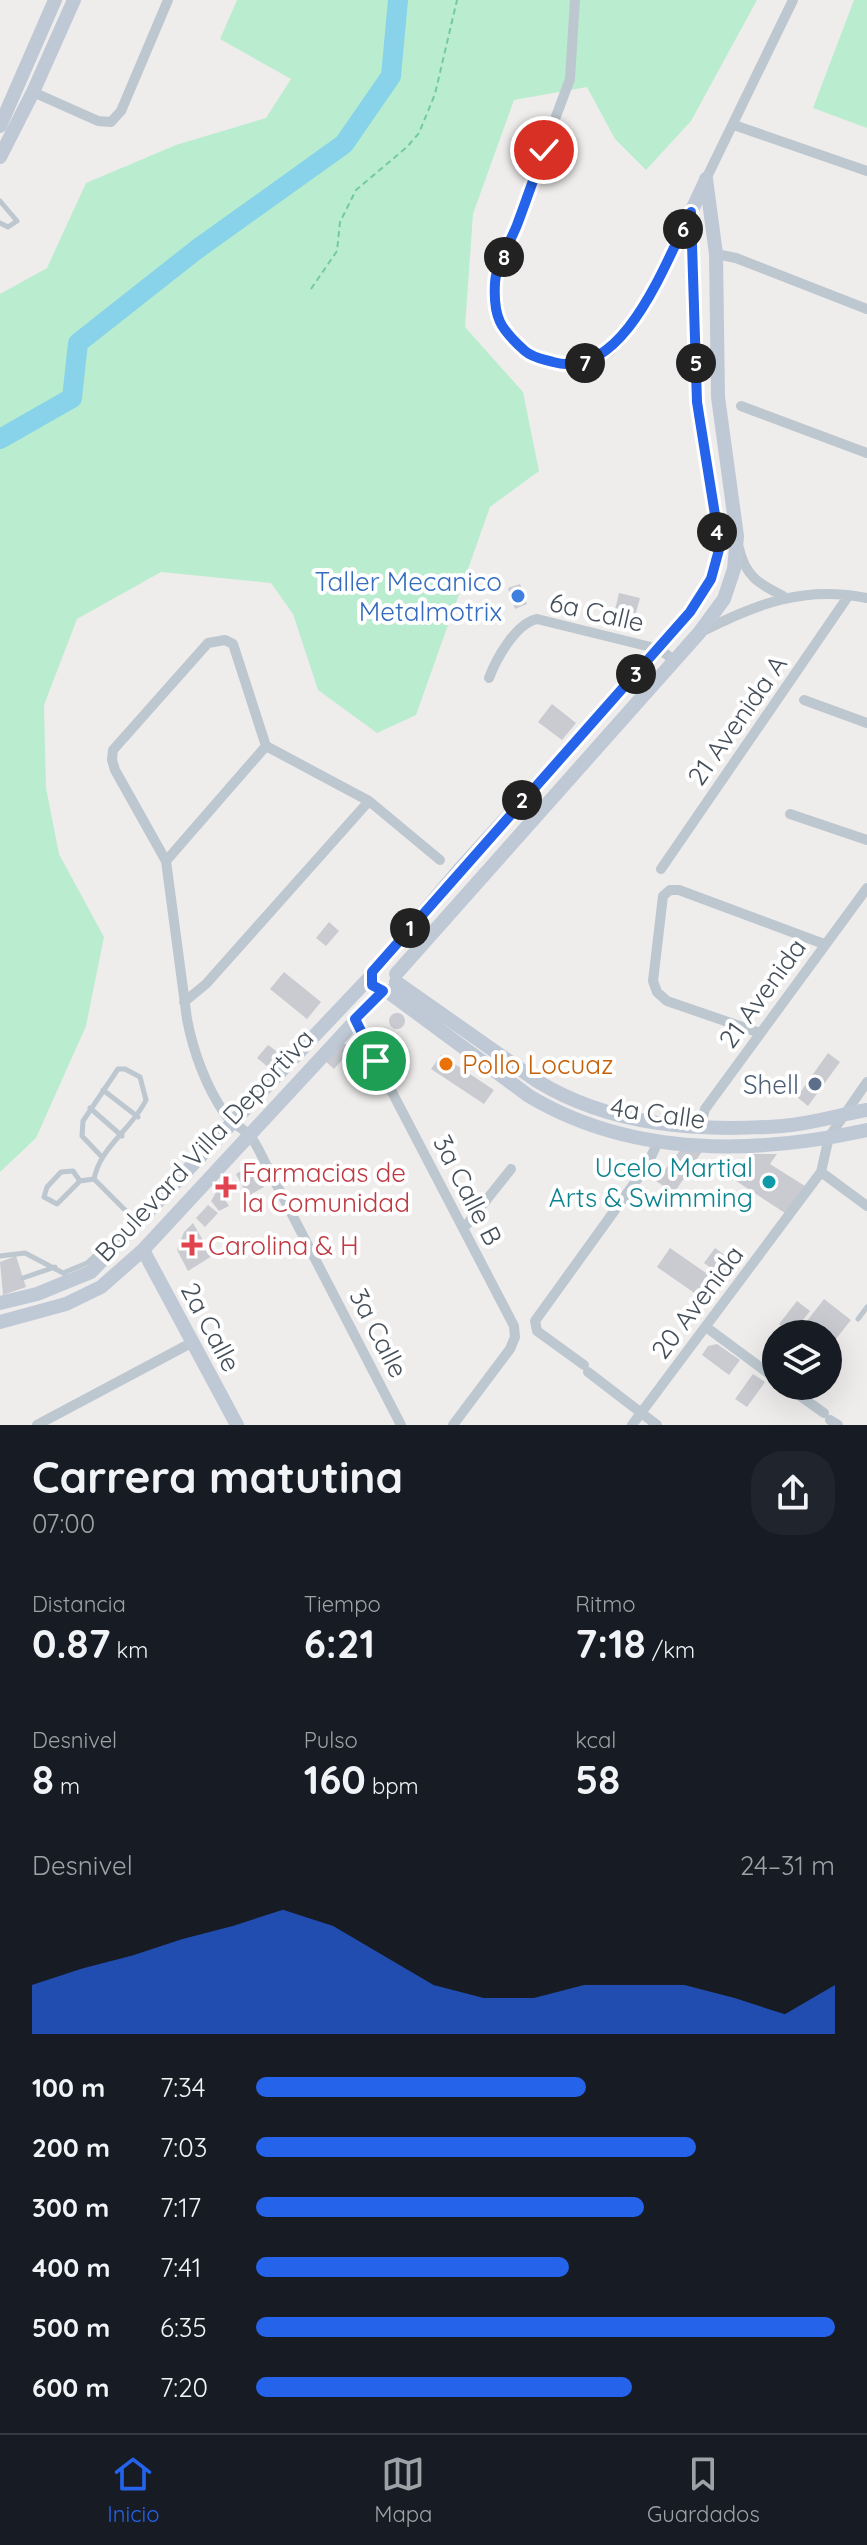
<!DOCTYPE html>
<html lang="es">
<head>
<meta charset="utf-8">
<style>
	body { margin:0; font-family:Quicksand,sans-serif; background:#20242c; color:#f1f3f6; height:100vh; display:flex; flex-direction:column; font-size:30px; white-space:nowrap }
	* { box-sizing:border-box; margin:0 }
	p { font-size:26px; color:#9ea1a6 }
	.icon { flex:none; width:44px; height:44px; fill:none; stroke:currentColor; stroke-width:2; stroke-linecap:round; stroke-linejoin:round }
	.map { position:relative; height:1425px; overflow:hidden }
	.sheet { display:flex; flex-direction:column; background:#171b24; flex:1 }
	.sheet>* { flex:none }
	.buttons { position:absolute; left:762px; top:1320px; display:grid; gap:16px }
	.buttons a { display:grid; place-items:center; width:80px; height:80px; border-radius:50%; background:#171b24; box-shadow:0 8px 32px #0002; font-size:40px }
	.pin { position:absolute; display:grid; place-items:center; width:68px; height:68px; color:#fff; margin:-34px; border:4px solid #fff; border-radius:50%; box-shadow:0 2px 8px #0007 }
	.km { position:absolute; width:40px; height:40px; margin:-20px; border-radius:50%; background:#222; color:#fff; font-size:22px; line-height:40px; text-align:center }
	.round { display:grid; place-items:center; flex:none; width:84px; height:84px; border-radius:32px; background:#20242c }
	.headline { display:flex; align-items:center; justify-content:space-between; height:136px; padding:0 32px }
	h1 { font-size:44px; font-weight:800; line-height:60px }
	.figures { display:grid; grid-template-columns:repeat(3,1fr); gap:12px; height:136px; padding:8px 32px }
	.figures div { display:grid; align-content:center }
	.figures b { font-size:40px; font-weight:800 }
	.figures small { font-size:22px; font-weight:400 }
	.figures p { font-size:22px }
	.chart { height:224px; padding:16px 32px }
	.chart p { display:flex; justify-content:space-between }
	.chart svg { width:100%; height:144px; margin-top:8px; fill:#2563eb; opacity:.7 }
	ul { padding:0 32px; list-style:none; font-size:26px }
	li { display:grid; grid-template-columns:128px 96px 1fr; align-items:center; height:60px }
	li i { height:20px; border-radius:10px; background:#2563eb }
	.tabs { display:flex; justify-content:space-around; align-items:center; height:112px; border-top:2px solid #363941; background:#171b24; font-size:22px; color:#9ea1a6 }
	.tabs a { display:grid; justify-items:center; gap:4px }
	.tabs .active { color:#2563eb }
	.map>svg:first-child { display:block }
</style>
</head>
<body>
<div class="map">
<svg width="867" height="1425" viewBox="0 0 867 1425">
	<rect width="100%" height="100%" fill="#efecec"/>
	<path fill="#baedcf" d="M237 0H757L691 121 646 170 615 139 587 87 514 100 473 214 465 327 523 392 539 471 490 507 416 715 377 733 318 690 293 614 271 583 161 572 77 619 44 705 46 788 59 854 104 937 86 1026 36 1138 0 1172V294L47 268 86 183 176 145 266 118 291 79 220 39Z
		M854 0H867V128L813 108Z"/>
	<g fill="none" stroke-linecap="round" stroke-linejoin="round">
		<path stroke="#88d3ea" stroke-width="20" d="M0 439 72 398 78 343 196 250 344 144 391 76 398 0"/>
	</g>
	<path fill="#c9cbd1" d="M520 584 527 604 515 609 508 588Z
		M619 593 640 598 632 627 612 622Z
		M552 704 576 723 562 740 538 722Z
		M329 922 339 931 326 946 316 938Z
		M284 972 321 1002 307 1019 270 989Z
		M389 1021a8 8 0 1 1 16 0a8 8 0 1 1-16 0Z
		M343 1042 351 1050 334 1069 325 1061Z
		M268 1045 279 1053 268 1067 257 1058Z
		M828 1053 840 1062 808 1106 797 1097Z
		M441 1055 494 1090 484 1104 431 1069Z
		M682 1148 703 1150 674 1193 656 1181Z
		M749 1154H777L770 1164 805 1186 785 1213 733 1179Z
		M251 1165 264 1187 248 1196 236 1174Z
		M218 1189 229 1206 219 1211 211 1201Z
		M208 1205 218 1213 205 1227 196 1218Z
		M193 1223 212 1256 188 1271 177 1250 184 1232Z
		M670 1248 716 1280 703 1299 657 1267Z
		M715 1248 736 1263 725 1278 704 1263Z
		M16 1256 26 1287 3 1295 0 1262Z
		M824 1299 851 1320 828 1349V1334H797Z
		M797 1301 810 1311 792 1334 779 1324Z
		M717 1344 740 1360 729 1375 702 1355 708 1346Z
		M753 1374 765 1382 747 1407 735 1399Z"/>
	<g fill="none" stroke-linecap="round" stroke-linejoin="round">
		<path stroke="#73caa1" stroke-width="2" stroke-dasharray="6 4" stroke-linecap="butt" d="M311 289 337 251 340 222 356 190 407 147 419 133 435 94 457 0"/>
		<path stroke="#bdc7cf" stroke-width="5" d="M0 201 17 221 8 227 0 223
			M103 1090 138 1117
			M90 1108 122 1136
			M101 1156 82 1136 83 1121 118 1069H125L140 1077 146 1100C132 1129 100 1147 94 1179L136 1221
			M80 1181 73 1171 61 1172 47 1187 44 1197 57 1204 80 1181 94 1179
			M0 1256 25 1253 65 1274
			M63 1273 87 1263 116 1236
			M23 1278 55 1267
			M858 1319 867 1307"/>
		<path stroke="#bdc7cf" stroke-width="10" d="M575 0 570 79 495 279C495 315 497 330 527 353 537 360 556 364 568 363 582 363 597 361 609 352 641 326 671 251 690 214
			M33 92 98 121 111 122 121 111 168 0
			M734 125 867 171
			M706 179 793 0
			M716 254 736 258 867 309
			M741 406 867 453
			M739 548C745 576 759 584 783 596
			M701 632C756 604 804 585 867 598
			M489 678C496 659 516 623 537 619L659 649 674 660
			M804 700 867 723
			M790 814 867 840
			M166 861 266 746
			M661 869 849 595
			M184 1002 206 984 369 801
			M355 1019 376 1061
			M760 1033 667 1001 657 992 653 981 663 896 670 890H679L824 944
			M380 1069 514 1326 515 1337 510 1349 453 1425
			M700 1127 705 1109 867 888
			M821 1172 867 1206
			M464 1228 511 1169
			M706 1327 776 1379
			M584 1365 537 1331 535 1321 646 1167 658 1142
			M588 1372 657 1425
			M786 1386 824 1413
			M830 1420 838 1425
			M37 1425 191 1343
			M401 1425 268 1168C262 1158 257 1143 249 1135 241 1127 232 1123 225 1114 206 1087 193 1051 187 1019L166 861 115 770 112 760 113 750 208 643 225 640 233 644 266 746 369 801 440 860
			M632 1425 821 1172 829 1137 867 1082"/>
		<path stroke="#bfc9d6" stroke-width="14" d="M0 126 55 0
			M0 157 33 92 74 0
			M378 966 458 871 659 649 690 612 711 579 720 546 697 402 691 212 706 180
			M396 974 699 633 724 599 734 569 737 536 718 397 716 254 706 179
			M396 982 537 1081C611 1126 697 1132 782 1126 810 1124 839 1115 867 1110
			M387 991 529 1096C631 1157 753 1155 867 1130
			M143 1250 237 1425
			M0 1303 37 1294 91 1272 371 976
			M0 1322 66 1304 101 1287 143 1250 383 991"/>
	</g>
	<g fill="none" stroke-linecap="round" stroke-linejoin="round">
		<defs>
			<path id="route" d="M376 1061 355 1019 383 991 372 985V972L690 612 711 579 720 546 697 402 691 212C666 260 624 382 553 362 543 359 533 358 525 351 500 329 493 317 495 283 496 264 510 243 517 225 526 201 535 175 544 150"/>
		</defs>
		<use href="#route" stroke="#fff" stroke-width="16"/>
		<use href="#route" stroke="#2563eb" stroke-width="10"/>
	</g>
	<circle fill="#3f7fe0" stroke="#fff" stroke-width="3" cx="518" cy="596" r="8"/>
	<circle fill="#e8710a" stroke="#fff" stroke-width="3" cx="446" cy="1064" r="8"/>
	<circle fill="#5c6f8a" stroke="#fff" stroke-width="3" cx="815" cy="1084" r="8"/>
	<circle fill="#0f9aa8" stroke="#fff" stroke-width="3" cx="769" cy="1182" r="8"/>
	<g fill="#e0444e" stroke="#fff" stroke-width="3">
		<path d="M222 1175h8v8h8v8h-8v8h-8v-8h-8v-8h8z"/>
		<path d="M188 1233h8v8h8v8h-8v8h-8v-8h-8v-8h8z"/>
	</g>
	<g text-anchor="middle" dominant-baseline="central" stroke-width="8" stroke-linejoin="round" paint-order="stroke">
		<g font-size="26" fill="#366cbe" stroke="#fff" text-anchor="end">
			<text x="502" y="581">Taller Mecanico<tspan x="502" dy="30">Metalmotrix</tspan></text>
		</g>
		<g font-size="26" fill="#454f59" stroke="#fff">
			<text transform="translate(597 612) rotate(13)">6a Calle</text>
			<text transform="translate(737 720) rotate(-55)">21 Avenida A</text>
			<text transform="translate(762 993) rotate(-54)">21 Avenida</text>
			<text transform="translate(658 1113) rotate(8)">4a Calle</text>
			<text transform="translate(204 1145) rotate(-47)">Boulevard Villa Deportiva</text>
			<text transform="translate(468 1190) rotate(63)">3a Calle B</text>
			<text transform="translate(697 1302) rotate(-53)">20 Avenida</text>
			<text transform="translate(211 1327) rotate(62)">2a Calle</text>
			<text transform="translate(379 1333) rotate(63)">3a Calle</text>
		</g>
		<g font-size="26" fill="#c56008" stroke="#fff" text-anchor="start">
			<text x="462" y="1064">Pollo Locuaz</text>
		</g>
		<g font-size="26" fill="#4e5e75" stroke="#fff" text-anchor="end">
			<text x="799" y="1084">Shell</text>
		</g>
		<g font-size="26" fill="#0d838f" stroke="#fff" text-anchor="end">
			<text x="753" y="1167">Ucelo Martial<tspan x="753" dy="30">Arts &amp; Swimming</tspan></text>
		</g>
		<g font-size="26" fill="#be3a42" stroke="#fff" text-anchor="start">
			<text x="242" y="1172">Farmacias de<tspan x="242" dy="30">la Comunidad</tspan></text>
			<text x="208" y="1245">Carolina &amp; H</text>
		</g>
	</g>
</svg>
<div class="buttons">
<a><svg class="icon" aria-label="layers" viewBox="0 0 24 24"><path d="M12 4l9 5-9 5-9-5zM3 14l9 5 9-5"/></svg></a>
</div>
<div class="pin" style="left:376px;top:1061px;background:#1e9e55"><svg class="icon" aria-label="arrive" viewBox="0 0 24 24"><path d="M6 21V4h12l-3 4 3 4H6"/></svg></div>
<div class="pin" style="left:544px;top:150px;background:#d93025"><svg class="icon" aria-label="check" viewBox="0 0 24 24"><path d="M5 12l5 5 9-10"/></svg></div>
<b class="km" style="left:410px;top:928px">1</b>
<b class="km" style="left:522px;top:800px">2</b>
<b class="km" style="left:636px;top:674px">3</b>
<b class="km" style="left:717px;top:532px">4</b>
<b class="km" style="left:696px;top:363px">5</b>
<b class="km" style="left:683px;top:229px">6</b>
<b class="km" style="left:585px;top:363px">7</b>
<b class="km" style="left:504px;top:257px">8</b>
</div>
<section class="sheet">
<div class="headline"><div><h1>Carrera matutina</h1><p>07:00</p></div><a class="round"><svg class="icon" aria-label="share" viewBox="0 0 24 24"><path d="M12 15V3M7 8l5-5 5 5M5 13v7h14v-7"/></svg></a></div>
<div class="figures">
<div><p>Distancia</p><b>0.87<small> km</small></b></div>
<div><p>Tiempo</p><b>6:21</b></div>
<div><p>Ritmo</p><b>7:18<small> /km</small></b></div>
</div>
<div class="figures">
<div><p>Desnivel</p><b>8<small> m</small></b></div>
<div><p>Pulso</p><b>160<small> bpm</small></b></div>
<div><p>kcal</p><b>58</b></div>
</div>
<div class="chart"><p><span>Desnivel</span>24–31 m</p>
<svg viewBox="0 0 160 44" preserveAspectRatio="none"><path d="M0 44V29L10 24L20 20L30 15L40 11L50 6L60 11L70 20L80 29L90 33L100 33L110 29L120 29L130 29L140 33L150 38L160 29V44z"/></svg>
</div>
<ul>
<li><b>100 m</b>7:34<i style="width:57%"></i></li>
<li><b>200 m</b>7:03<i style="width:76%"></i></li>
<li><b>300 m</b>7:17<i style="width:67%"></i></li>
<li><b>400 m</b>7:41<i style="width:54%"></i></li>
<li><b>500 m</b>6:35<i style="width:100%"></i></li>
<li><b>600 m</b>7:20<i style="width:65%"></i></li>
</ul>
</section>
<nav class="tabs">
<a class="active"><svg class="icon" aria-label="home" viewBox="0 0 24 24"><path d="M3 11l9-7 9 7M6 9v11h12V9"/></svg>Inicio</a>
<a><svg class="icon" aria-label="map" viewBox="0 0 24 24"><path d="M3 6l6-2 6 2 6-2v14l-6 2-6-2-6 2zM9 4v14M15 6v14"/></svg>Mapa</a>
<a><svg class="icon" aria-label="saved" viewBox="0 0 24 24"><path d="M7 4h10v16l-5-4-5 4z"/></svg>Guardados</a>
</nav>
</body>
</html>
